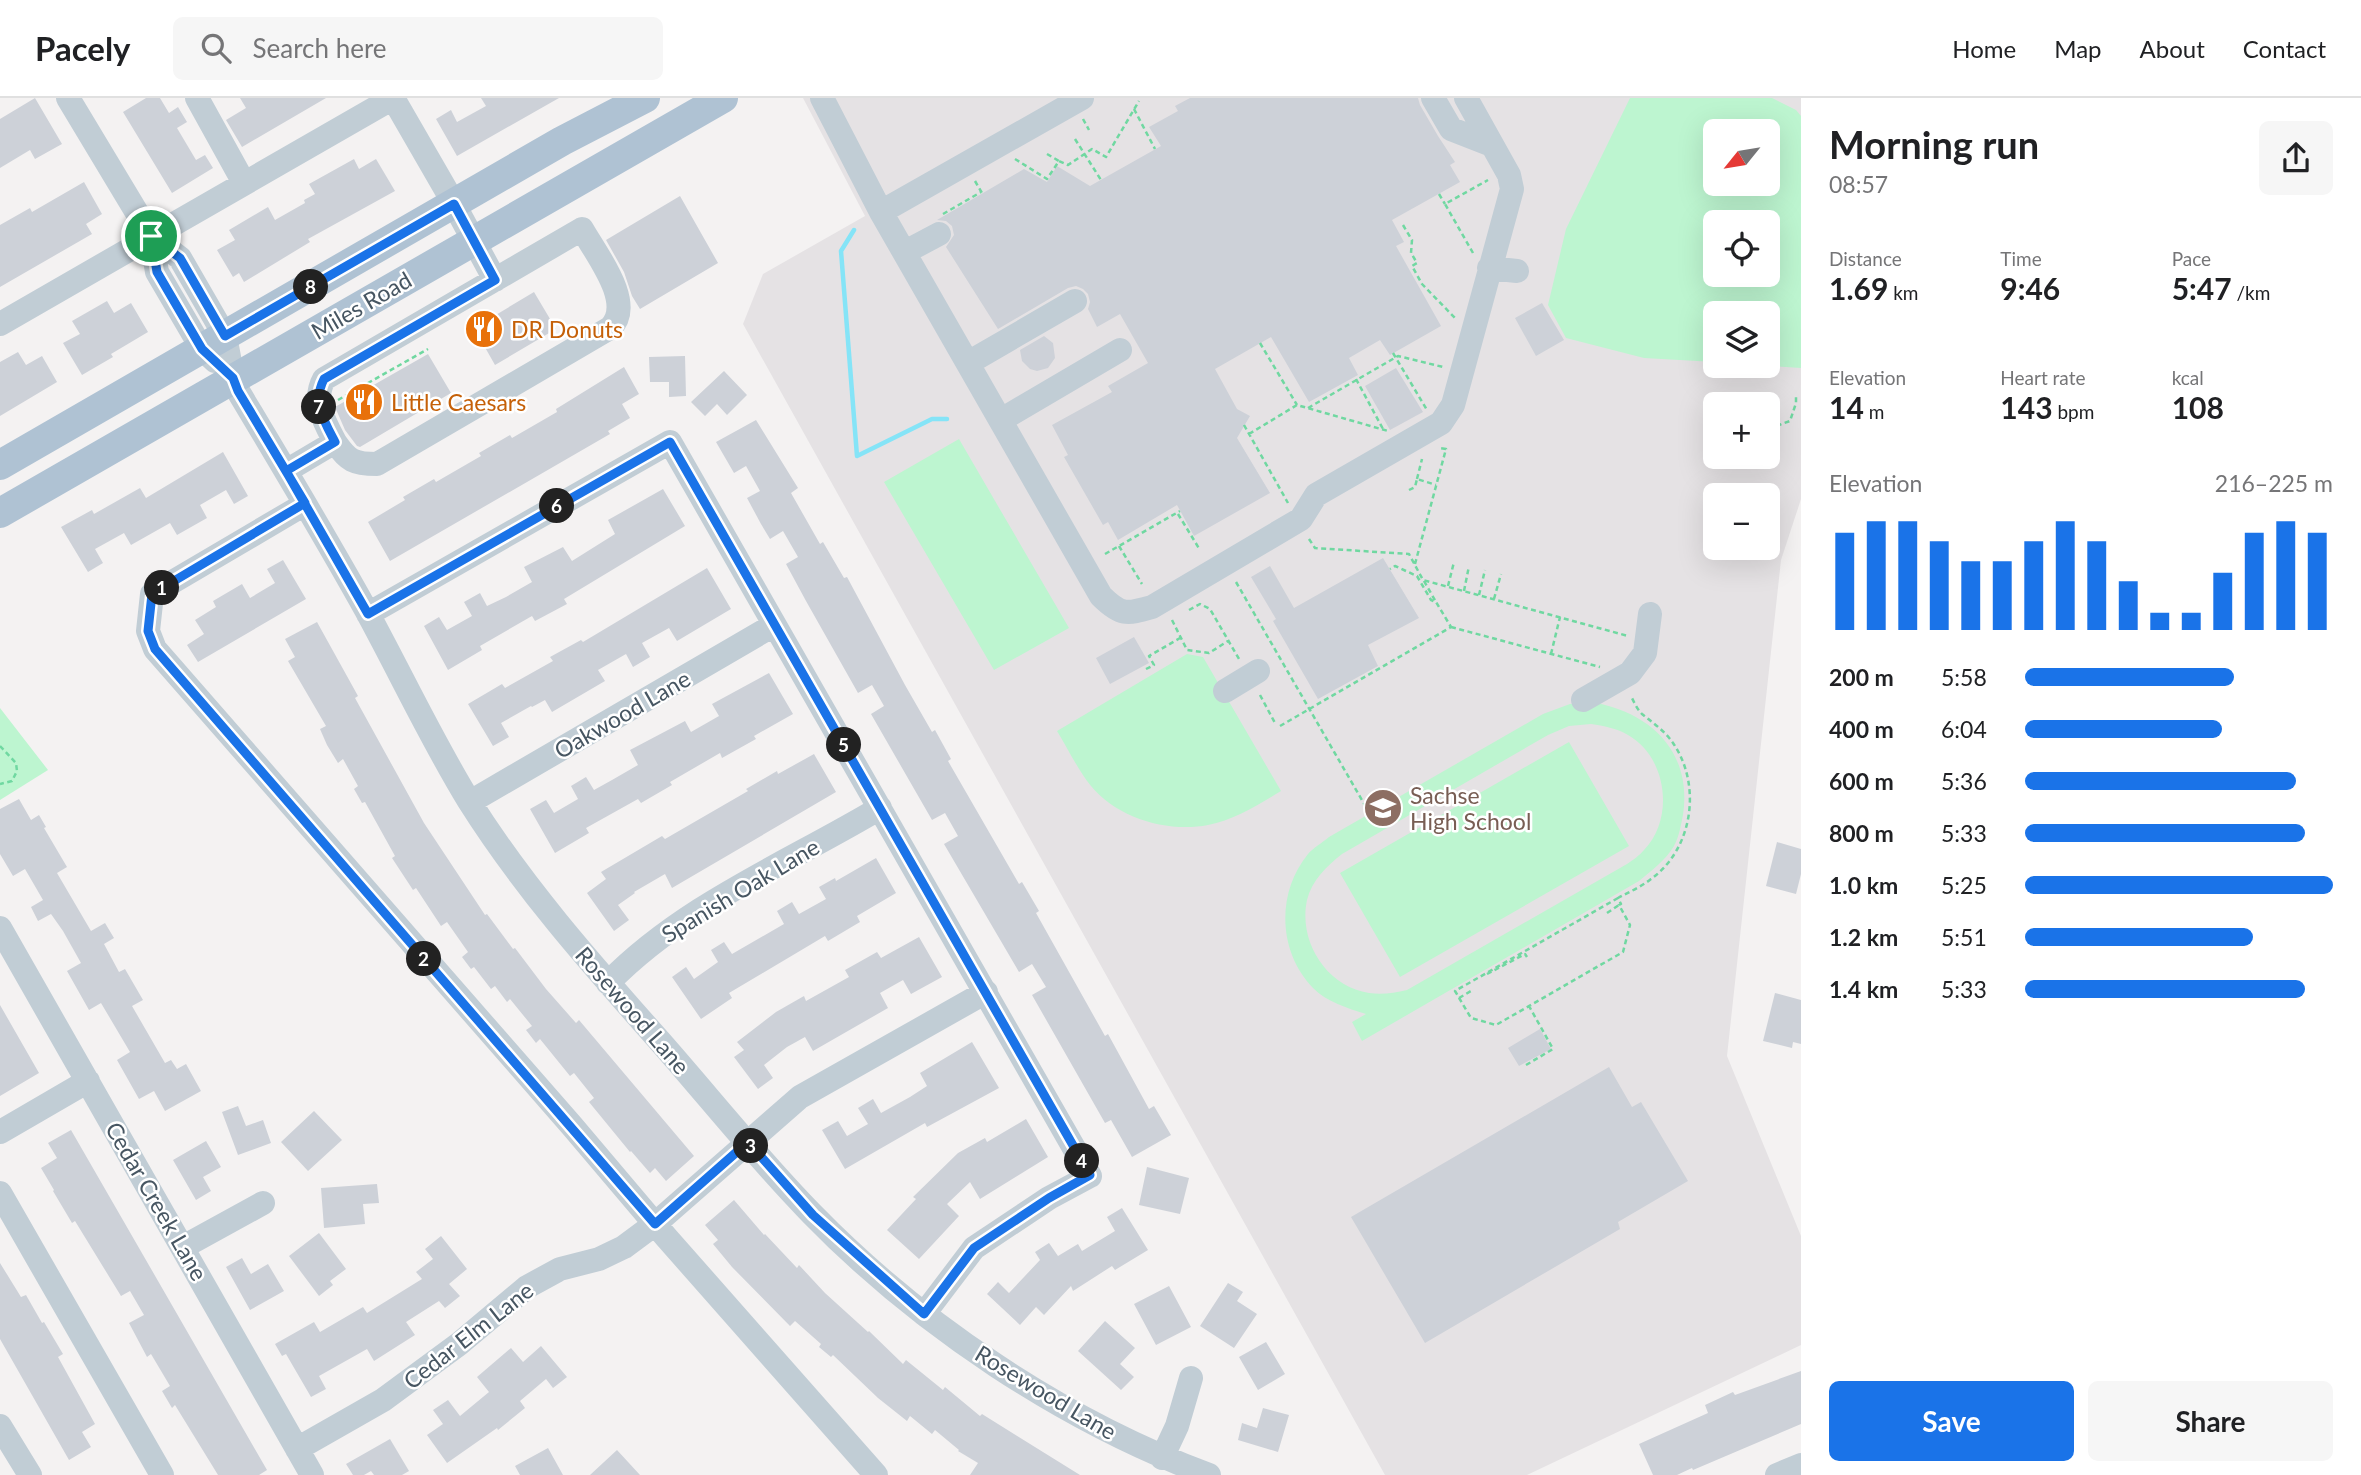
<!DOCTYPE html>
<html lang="en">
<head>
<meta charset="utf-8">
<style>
	body { margin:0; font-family:Lato,sans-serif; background:#f6f6f6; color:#202124; height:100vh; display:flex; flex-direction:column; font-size:26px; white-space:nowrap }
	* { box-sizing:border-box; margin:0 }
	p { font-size:23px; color:#757577 }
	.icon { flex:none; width:38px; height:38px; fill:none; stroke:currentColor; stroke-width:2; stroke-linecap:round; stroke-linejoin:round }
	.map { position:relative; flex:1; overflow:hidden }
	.panel { display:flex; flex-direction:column; background:#fff; width:560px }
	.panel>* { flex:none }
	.needle { width:46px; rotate:240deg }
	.tools { position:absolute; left:1703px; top:21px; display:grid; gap:14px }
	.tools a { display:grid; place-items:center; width:77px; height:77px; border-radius:10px; background:#fff; box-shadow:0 7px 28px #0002; font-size:35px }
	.pin { position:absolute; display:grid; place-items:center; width:60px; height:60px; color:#fff; margin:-30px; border:4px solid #fff; border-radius:50%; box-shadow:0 2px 7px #0007 }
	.km { position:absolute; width:35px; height:35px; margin:-18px; border-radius:50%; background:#222; color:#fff; font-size:19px; line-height:35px; text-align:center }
	.round { display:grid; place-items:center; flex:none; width:74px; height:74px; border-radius:10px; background:#f6f6f6 }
	.summary { display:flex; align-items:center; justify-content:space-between; height:119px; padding:0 28px }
	h1 { font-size:38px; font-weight:700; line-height:52px }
	.figures { display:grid; grid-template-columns:repeat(3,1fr); gap:10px; height:119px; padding:7px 28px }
	.figures div { display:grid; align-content:center }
	.figures b { font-size:30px; font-weight:700 }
	.figures small { font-size:19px; font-weight:400 }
	.figures p { font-size:19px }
	.chart { height:196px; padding:14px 28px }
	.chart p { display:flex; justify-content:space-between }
	.chart svg { width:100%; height:126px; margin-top:7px; stroke:#1a73e8; stroke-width:6 }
	.button { display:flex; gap:14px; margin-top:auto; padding:14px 28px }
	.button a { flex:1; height:80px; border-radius:10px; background:#1a73e8; color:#fff; font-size:28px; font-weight:700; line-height:80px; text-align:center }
	.button a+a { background:#f6f6f6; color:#202124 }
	ul { padding:0 28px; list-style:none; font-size:23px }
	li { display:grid; grid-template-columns:112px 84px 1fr; align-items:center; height:52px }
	li i { height:18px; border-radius:9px; background:#1a73e8 }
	header { display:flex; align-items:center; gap:42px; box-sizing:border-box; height:98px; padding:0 35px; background:#fff; border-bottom:2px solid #e0e0e0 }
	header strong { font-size:33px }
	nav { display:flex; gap:38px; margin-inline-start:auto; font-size:24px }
	.search { width:490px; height:63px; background:#f6f6f6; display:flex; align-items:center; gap:18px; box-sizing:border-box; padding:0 24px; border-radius:10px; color:#757577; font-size:26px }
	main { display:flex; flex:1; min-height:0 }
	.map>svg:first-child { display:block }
</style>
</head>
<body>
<header>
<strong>Pacely</strong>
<div class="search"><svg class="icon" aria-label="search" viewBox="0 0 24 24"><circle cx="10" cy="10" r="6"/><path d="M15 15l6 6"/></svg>Search here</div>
<nav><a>Home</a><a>Map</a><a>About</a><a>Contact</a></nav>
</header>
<main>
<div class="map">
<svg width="1801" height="1377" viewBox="0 0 1801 1377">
	<rect width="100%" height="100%" fill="#f4f2f2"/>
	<path fill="#e5e2e4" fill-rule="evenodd" d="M803 0H1801V401L1781 462 1727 958 1801 1138V1247L1527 1377H1385L743 226 763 176 865 118ZM1715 33H1768V86H1715ZM1715 124H1768V177H1715ZM1715 215H1768V268H1715ZM1715 306H1768V359H1715ZM1715 397H1768V450H1715Z"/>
	<path fill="#bdf5d0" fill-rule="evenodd" d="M1630 0H1772L1796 12 1801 18V270L1768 268V215H1715V264L1644 260 1566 240 1548 207 1566 131ZM1715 33H1768V86H1715ZM1715 124H1768V177H1715Z
		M959 341 1069 530 994 572 884 384Z
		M1187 556 1203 559 1281 693C1258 707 1234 722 1208 727 1168 735 1117 720 1091 688 1078 672 1068 651 1057 633Z
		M1597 605C1654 617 1692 656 1683 717 1681 727 1679 739 1674 748 1666 762 1651 773 1639 783L1362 943 1352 924 1366 916C1347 910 1327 904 1313 890 1278 854 1276 795 1308 756 1313 750 1322 745 1329 739L1543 616 1570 606ZM1591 626C1604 628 1616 630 1628 637 1667 659 1675 720 1644 752 1640 757 1633 762 1627 766L1407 892C1394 895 1382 897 1369 895 1327 889 1298 844 1307 802 1312 782 1327 768 1342 756L1548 637 1569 628Z
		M0 610 48 672 0 702Z
		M1569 644 1629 748 1400 879 1340 775Z"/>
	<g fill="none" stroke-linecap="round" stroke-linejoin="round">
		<path stroke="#85e4f7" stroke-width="4.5" d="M854 132 841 153 857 358 932 321H947"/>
	</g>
	<path fill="#cdd1d8" d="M35 0 62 46 35 61 30 52 0 70V21Z
		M146 0H160L169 15 178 9 187 24 177 30 196 62 205 57 213 70 172 95 123 14Z
		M240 0H326L242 49 226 22 246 10Z
		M481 0H559L457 58 436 21 451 12 457 24 486 8Z
		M1190 0H1418L1420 7 1438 38 1455 64 1450 67 1460 84 1392 122 1404 144 1396 148 1441 228 1390 257 1380 242 1349 260 1358 277 1309 304 1271 239 1215 271 1237 311 1250 318 1237 340 1270 395 1194 438 1177 407 1118 442 1108 424 1103 427 1064 359 1068 357 1052 327 1112 294 1108 288 1148 265 1120 216 1097 229 1088 211 1090 204 1088 196 1083 191 1076 188 1068 190 998 231 946 149 954 137 952 128 946 123 937 122 1024 71 1047 84 1057 68 1090 88 1161 48 1149 29 1178 13 1175 8Z
		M354 61 359 71 376 61 395 93 308 141 310 144 244 184 239 175 233 179 217 152 235 142 229 132 268 109 275 122 305 105 304 102 315 96 309 86Z
		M84 84 102 116 86 126 92 136 0 189V127L30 110 32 114Z
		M680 98 718 165 640 211 632 198 624 174 606 142Z
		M534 194 556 231 495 267 474 230Z
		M107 203 114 215 131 205 148 234 111 256 113 259 82 277 63 245 80 236 72 223Z
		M1542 205 1564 242 1536 258 1515 220Z
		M1044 238 1053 245 1055 260 1048 270 1037 273 1030 271 1022 263 1020 252Z
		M18 254 26 267 42 258 57 284 0 318V264Z
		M428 256 451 295 360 349 357 348 345 332 335 309Z
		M685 258 686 298 669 299V284H650L649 259Z
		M624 269 639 296 622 306 630 320 608 333 610 336 390 463 368 424 405 402 403 399 434 381 436 384 481 358 479 355 510 337 512 340 557 314 556 311Z
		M1396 270 1423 314 1390 332 1365 288Z
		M724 273 747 297 727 317 717 306 705 318 691 304Z
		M756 322 798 390 791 395 820 446 823 444 844 480 847 479 905 587 932 634 935 632 951 661 948 663 1019 786 1022 784 1039 813 1036 815 1105 938 1108 936 1149 1011 1154 1008 1171 1037 1132 1059 1111 1022 1105 1025 1032 897 1046 889 1032 866 1019 874 944 746 958 738 945 715 932 722 871 616 884 608 872 587 858 595 806 503 786 466 798 459 783 433 770 441 761 426 747 400 760 393 746 368 734 375 716 344Z
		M223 354 248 398 234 406 226 392 200 407 207 420 177 437 170 425 131 447 124 435 95 451 103 465 88 474 61 429 92 412 94 416 140 390 146 400Z
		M663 391 685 428 564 501 567 506 535 523 532 518 480 548 482 552 448 572 424 528 439 519 447 532 472 518 464 504 480 495 487 508 506 499 532 484 524 469 563 449 572 463 615 436 608 422Z
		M1383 460 1419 520 1368 547 1378 568 1318 601 1273 523 1276 521 1251 479 1270 468 1294 510Z
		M283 462 306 501 198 564 187 547 204 536 195 522 216 509 213 503 242 486 250 500 275 485 267 471Z
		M707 470 731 511 677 543 669 530 642 545 650 559 633 569 626 556 598 572 605 583 552 614 545 602 532 609 531 608 501 625 509 639 493 648 468 606 502 586 505 590 553 563 550 559 581 542 583 544Z
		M317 524 358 598 355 600 424 725 485 817 487 816 513 851 515 850 546 891 576 925 579 922 694 1058 666 1083 655 1070 650 1075 631 1053 630 1054 589 1004 594 1000 574 975 570 978 540 941 536 945 526 932 532 928 510 901 507 904 495 888 491 891 474 869 471 871 462 859 468 854 447 824 441 828 416 790 413 792 392 760 395 758 365 704 362 705 354 691 358 688 343 661 338 665 327 647 320 631 326 628 288 563 295 559 285 541Z
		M1134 539 1149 565 1110 586 1096 560Z
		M769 575 793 616 754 638 756 641 722 660 720 655 670 684 672 687 641 705 638 701 586 730 589 735 555 755 530 711 546 702 554 715 578 701 571 688 586 679 594 692 612 682 638 667 630 652 685 623 691 634 719 618 712 606Z
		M814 656 836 694 672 790 665 776 634 794 635 795 618 807 629 822 614 833 587 795 606 781 601 774 662 738 665 741 748 693 746 691 777 673 778 676Z
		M19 701 31 722 39 717 46 729 44 730 67 769 57 775 91 833 105 825 114 840 104 846 119 874 125 871 143 902 132 908 165 965 171 962 177 971 186 966 201 993 165 1013 154 993 139 1001 117 962 130 954 101 905 89 912 67 873 81 865 63 833 51 816 38 823 31 809 43 802 25 771 13 778 0 756V711Z
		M1777 744 1801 751V776L1796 796 1766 788Z
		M876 760 896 795 857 818 860 824 828 843 825 838 729 895 732 900 701 921 672 879 686 869 694 881 718 864 711 852 724 844 732 856 784 826 777 813 792 804 799 816 826 801 819 789 835 780 836 783Z
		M919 839 942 879 911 896 903 882 880 895 888 910 813 953 805 939 787 949 764 967 773 980 758 991 734 959 744 952 737 944 776 914 804 898 806 903 849 879 845 872 877 854 881 860Z
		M1775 895 1801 902V946L1793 944 1792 950 1763 943Z
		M0 907 39 975 0 998Z
		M1540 931 1551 951 1519 968 1508 950Z
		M972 944 999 990 927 1029 925 1025 845 1071 822 1032 838 1023 847 1038 868 1026 858 1010 873 1001 881 1015 910 999 927 988 920 975Z
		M1609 969 1632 1009 1641 1004 1688 1083 1618 1124 1620 1131 1425 1245 1351 1119Z
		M238 1008 246 1028 263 1022 271 1045 238 1057 222 1014Z
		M314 1013 342 1042 308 1073 281 1044Z
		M1026 1021 1048 1059 980 1101 970 1084 947 1106 959 1118 919 1161 887 1132 916 1101 913 1099 958 1055 985 1040 987 1044Z
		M71 1032 267 1372 259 1377H218L175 1307 172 1310 162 1293 170 1288 151 1256 147 1259 129 1225 144 1217 130 1193 121 1198 75 1123 72 1125 53 1093 54 1092 41 1070 57 1060 48 1045Z
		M206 1043 221 1069 203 1079 211 1093 196 1102 173 1062Z
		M1147 1069 1189 1080 1180 1116 1139 1107Z
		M377 1086 379 1105 363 1106 365 1126 324 1130 321 1090Z
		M734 1102 764 1137 765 1136 797 1170 799 1167 825 1195 868 1234 869 1233 903 1266 906 1262 943 1292 945 1289 980 1318 982 1316 1080 1377H970L978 1365 958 1353 959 1352 935 1332 932 1336 910 1318 907 1323 878 1300 833 1257 831 1259 819 1249 821 1246 795 1223 790 1228 732 1169 713 1146 718 1142 705 1127Z
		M1122 1110 1148 1152 1115 1172 1112 1168 1073 1193 1071 1188 1044 1217 1036 1209 1020 1227 987 1196 998 1184 1009 1195 1040 1162 1035 1154 1049 1145 1058 1158 1078 1146 1082 1153 1115 1133 1107 1119Z
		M319 1135 346 1171 330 1183 333 1187 319 1198 289 1158Z
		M441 1138 467 1171 449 1186 460 1198 445 1210 439 1203 406 1224 415 1237 374 1263 367 1251 319 1278 326 1291 311 1299 286 1256 282 1258 275 1246 314 1224 320 1234 363 1209 367 1215 422 1181 416 1174 433 1161 425 1151Z
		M242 1160 251 1176 268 1166 284 1193 250 1212 226 1169Z
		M0 1165 21 1199 26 1197 42 1225 44 1224 63 1256 58 1259 95 1326 82 1334 91 1349 69 1362 0 1241Z
		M1228 1185 1243 1194 1237 1203 1257 1216 1234 1250 1200 1228Z
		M1169 1188 1191 1229 1156 1247 1134 1206Z
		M1105 1223 1135 1250 1120 1266 1134 1279 1121 1292 1078 1253Z
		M1266 1244 1285 1276 1258 1292 1239 1259Z
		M541 1248 567 1279 553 1290 546 1281 520 1303 525 1310 498 1332 497 1330 447 1365 427 1337 443 1326 433 1312 448 1302 460 1318 489 1294 477 1279 511 1250 523 1264Z
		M1801 1273V1326L1693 1372 1692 1370 1677 1377H1653L1639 1346 1708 1315 1705 1307 1733 1294 1735 1297Z
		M1263 1310 1289 1317 1278 1354 1238 1342 1242 1325 1257 1330Z
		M390 1341 409 1373 402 1377H374L371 1373 364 1377H353L346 1366Z
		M548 1350 563 1377H520L515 1368Z
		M617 1352 640 1377H590Z"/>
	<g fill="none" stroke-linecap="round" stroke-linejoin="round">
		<path stroke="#70d8a1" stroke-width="2.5" stroke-dasharray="5 3.5" stroke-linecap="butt" d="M1134 11 1155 51
			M1083 21 1089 32
			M1075 41 1101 82
			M1047 56 1059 63
			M1015 61 1047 81 1059 63 1068 67 1092 51 1106 59 1139 3
			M975 83 982 95
			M1439 96 1445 106
			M943 116 981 94
			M1403 127 1412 142 1411 155 1417 165 1412 168 1422 186 1455 220
			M1473 155 1445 106 1488 82
			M1260 245 1297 307
			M1393 255 1427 312
			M1356 281 1383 331
			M338 302 428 251
			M1308 310 1398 258 1443 269
			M1244 327 1288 405
			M1768 327H1779L1790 323 1796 305V296
			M1249 336 1297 307 1388 333
			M1417 381 1422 361
			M1409 392 1415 389 1417 381 1436 387
			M1178 416 1200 452
			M1309 441 1315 450 1409 456 1423 482 1628 538
			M1119 448 1142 486
			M1105 456 1180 413
			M1415 466 1446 351 1439 350
			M1424 483 1436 504
			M1236 484 1370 716
			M1448 488 1454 464
			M1464 493 1469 468
			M1479 497 1485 472
			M1494 501 1501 476
			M1189 512 1200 506 1210 511 1239 561
			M1172 522 1187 552 1209 555 1228 543
			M1451 529 1600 569
			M1551 556 1560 519
			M1146 571 1154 567 1149 558 1180 540
			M1260 597 1275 625
			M1280 628 1451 529 1436 504 1431 502 1417 478 1395 468 1390 471
			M0 648 16 665 17 673 12 683 0 686
			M1618 800 1455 893 1471 920 1496 927 1623 854 1630 827 1619 807 1621 806 1618 800C1629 794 1641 789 1651 781 1693 751 1702 687 1673 645 1665 633 1653 625 1642 616 1637 611 1634 604 1631 598
			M1607 815 1619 807
			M1487 876 1525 856 1527 859
			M1459 900 1471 893
			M1526 967 1553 951 1529 908"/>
		<path stroke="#c1cdd5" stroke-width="24" d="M68 0 151 138 157 174 202 251 215 263
			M197 0 244 85
			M393 0 449 97 495 182
			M822 0 881 114 1101 498C1121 518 1127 516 1152 509L1301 421 1316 397 1441 325 1453 307 1512 91 1509 77 1466 0
			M1433 0 1451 31 1492 47
			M881 114 1082 0
			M151 138 180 160 225 238 233 280 238 293C281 365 325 438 366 512 401 576 431 641 469 703 525 792 595 870 664 948 713 1004 760 1063 812 1116 920 1227 1064 1323 1209 1377
			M905 154 939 136
			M1489 170 1517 173
			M0 226 393 0
			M968 265 1075 203
			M1001 322 1120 252
			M286 373 335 344C348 363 354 366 377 366L610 230C636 206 596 156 582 131L324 281C312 303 324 323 335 344
			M305 406 152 496 148 533 155 551 572 1028 666 1139 876 1377
			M368 516 670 344 1090 1078 1049 1100 974 1150 924 1216
			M1225 593 1258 573
			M1583 602 1630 575 1645 555 1650 516
			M470 704 774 527
			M0 830 312 1377
			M608 885C684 807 788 765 880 710
			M0 1034 88 983
			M0 1095 162 1377
			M183 1149 263 1105
			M0 1328 30 1377
			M297 1351 383 1302 459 1246 527 1189 560 1171 599 1161 624 1149 655 1126 800 999 986 894
			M1162 1360 1177 1328 1191 1280
			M1777 1377 1801 1367"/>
		<path stroke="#afc2d3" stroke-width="30" d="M0 367 562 43 645 0
			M0 415 723 0"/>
	</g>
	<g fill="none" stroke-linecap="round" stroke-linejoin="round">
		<defs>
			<path id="route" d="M151 138 157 174 202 251 233 280 238 293 305 405 152 496 148 533 155 551 655 1126 748 1044 813 1117 924 1216 974 1150 1049 1100 1090 1077 670 344 368 516 286 373 335 344C324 323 312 304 324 281L495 182 454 106 225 238 180 160 151 138"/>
		</defs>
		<use href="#route" stroke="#fff" stroke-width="14"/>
		<use href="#route" stroke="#1a73e8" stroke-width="9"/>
	</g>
	<defs>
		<symbol id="restaurant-disc" viewBox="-11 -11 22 22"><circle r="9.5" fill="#e8710a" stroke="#fff"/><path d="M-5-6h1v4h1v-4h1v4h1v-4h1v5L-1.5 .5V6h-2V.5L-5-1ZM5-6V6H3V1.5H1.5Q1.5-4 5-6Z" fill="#fff"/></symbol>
		<symbol id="school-disc" viewBox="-11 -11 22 22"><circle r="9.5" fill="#8d6e63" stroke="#fff"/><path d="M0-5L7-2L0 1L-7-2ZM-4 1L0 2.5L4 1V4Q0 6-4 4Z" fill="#fff"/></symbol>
	</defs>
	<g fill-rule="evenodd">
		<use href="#restaurant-disc" x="462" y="209" width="44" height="44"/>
		<use href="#restaurant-disc" x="342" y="282" width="44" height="44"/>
		<use href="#school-disc" x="1361" y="688" width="44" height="44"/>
	</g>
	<g text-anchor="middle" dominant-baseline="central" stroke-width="5" stroke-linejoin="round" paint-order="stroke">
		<g font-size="23" fill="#475662" stroke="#fff">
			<text transform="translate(361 207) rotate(-30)">Miles Road</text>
			<text transform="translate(622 616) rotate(-30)">Oakwood Lane</text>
			<text transform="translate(740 792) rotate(-31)">Spanish Oak Lane</text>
			<text transform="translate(633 912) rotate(49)">Rosewood Lane</text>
			<text transform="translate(157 1103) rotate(60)">Cedar Creek Lane</text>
			<text transform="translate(468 1237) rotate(-38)">Cedar Elm Lane</text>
			<text transform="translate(1046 1294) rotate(31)">Rosewood Lane</text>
		</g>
		<g font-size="23" fill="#c56008" stroke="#fff" text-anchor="start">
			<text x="511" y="231">DR Donuts</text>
			<text x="391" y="304">Little Caesars</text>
		</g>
		<g font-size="23" fill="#785e54" stroke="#fff" text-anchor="start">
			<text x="1410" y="697">Sachse<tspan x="1410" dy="26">High School</tspan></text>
		</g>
	</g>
</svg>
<div class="tools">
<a><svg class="needle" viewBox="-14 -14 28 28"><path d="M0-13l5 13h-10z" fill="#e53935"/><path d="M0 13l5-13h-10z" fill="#757577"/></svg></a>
<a><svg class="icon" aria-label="locate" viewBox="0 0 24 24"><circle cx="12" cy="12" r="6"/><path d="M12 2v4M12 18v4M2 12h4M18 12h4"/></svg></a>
<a><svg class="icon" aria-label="layers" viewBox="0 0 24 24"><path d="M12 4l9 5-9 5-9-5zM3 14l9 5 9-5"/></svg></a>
<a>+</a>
<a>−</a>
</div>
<div class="pin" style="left:151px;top:138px;background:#1e9e55"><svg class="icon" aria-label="arrive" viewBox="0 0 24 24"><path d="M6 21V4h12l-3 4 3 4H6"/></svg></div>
<b class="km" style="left:162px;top:490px">1</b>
<b class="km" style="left:424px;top:861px">2</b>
<b class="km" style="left:751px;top:1048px">3</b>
<b class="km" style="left:1082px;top:1063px">4</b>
<b class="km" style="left:844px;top:647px">5</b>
<b class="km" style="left:557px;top:408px">6</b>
<b class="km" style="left:319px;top:309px">7</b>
<b class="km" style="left:311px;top:189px">8</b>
</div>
<section class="panel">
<div class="summary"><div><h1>Morning run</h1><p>08:57</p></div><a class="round"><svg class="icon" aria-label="share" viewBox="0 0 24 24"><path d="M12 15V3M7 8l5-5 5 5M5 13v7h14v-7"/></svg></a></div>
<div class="figures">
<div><p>Distance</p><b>1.69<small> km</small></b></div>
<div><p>Time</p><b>9:46</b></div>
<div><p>Pace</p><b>5:47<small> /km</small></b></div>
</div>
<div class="figures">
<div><p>Elevation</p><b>14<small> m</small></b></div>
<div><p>Heart rate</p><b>143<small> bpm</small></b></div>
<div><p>kcal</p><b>108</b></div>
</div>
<div class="chart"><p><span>Elevation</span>216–225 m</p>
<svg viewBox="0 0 160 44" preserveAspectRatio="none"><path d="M5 44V10M15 44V6M25 44V6M35 44V13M45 44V20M55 44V20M65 44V13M75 44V6M85 44V13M95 44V27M105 44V38M115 44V38M125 44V24M135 44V10M145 44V6M155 44V10"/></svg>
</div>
<ul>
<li><b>200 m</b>5:58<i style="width:68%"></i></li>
<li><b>400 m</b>6:04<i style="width:64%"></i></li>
<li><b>600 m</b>5:36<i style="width:88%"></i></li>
<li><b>800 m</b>5:33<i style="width:91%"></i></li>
<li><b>1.0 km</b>5:25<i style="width:100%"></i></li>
<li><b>1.2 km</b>5:51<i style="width:74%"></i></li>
<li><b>1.4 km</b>5:33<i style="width:91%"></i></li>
</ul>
<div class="button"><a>Save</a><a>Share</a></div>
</section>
</main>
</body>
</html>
